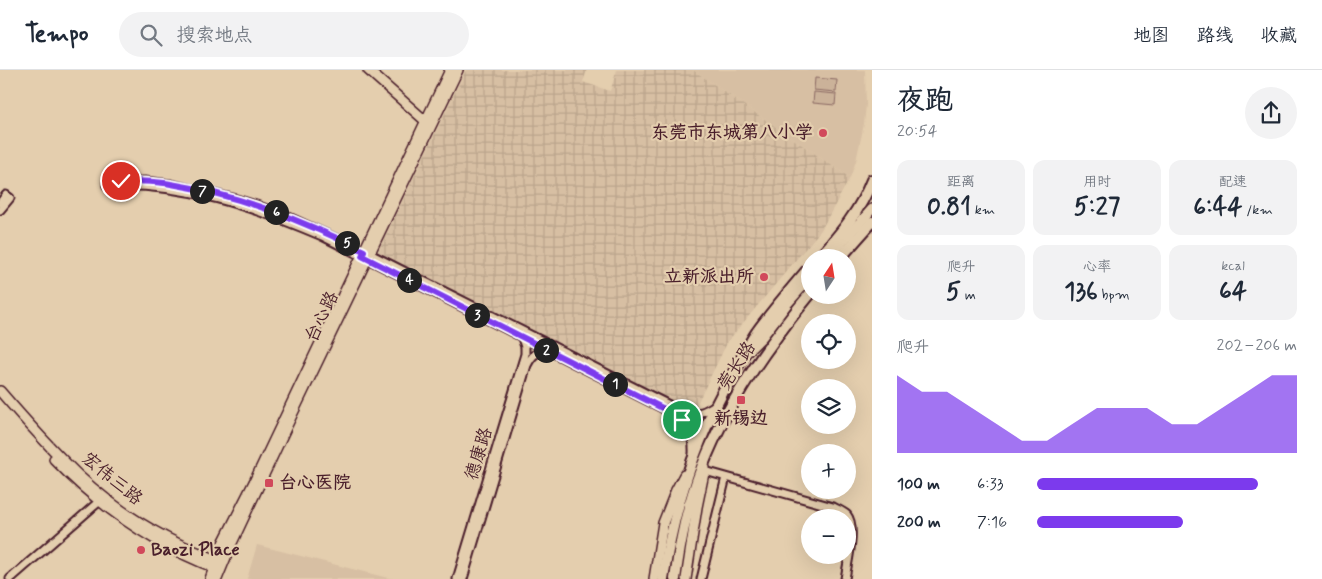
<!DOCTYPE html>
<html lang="zh">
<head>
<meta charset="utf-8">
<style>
	body { margin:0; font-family:Mynerve,"LXGW WenKai TC",sans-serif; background:#f2f2f3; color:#1f2937; height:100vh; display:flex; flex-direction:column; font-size:19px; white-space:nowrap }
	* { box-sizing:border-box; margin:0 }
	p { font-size:16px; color:#747a83 }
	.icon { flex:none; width:28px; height:28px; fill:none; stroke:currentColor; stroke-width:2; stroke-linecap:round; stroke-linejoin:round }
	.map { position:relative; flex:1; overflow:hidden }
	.drawer { display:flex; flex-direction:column; background:#fff; width:450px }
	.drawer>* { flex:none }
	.needle { width:32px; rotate:12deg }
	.fabs { position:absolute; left:801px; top:179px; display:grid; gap:10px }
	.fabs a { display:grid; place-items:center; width:55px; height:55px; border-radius:50%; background:#fff; box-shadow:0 5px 20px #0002; font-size:25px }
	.pin { position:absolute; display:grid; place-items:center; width:42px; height:42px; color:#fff; margin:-21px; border:2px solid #fff; border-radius:50%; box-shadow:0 1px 5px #0007 }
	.km { position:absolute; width:25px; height:25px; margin:-12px; border-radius:50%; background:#222; color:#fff; font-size:14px; line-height:25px; text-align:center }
	.round { display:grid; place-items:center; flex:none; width:52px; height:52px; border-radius:26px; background:#f2f2f3 }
	.headline { display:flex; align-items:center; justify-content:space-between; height:85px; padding:0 25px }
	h1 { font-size:28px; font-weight:700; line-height:38px }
	.metrics { display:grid; grid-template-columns:repeat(3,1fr); gap:8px; height:85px; padding:5px 25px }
	.metrics div { display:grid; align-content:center; border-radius:12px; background:#f2f2f3; text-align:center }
	.metrics b { font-size:25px; font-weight:700 }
	.metrics small { font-size:14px; font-weight:400 }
	.metrics p { font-size:14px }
	.chart { height:140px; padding:10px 25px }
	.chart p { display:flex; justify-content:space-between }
	.chart svg { width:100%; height:90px; margin-top:5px; fill:#7c3aed; opacity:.7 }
	ul { padding:0 25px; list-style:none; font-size:16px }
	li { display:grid; grid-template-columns:80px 60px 1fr; align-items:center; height:38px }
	li i { height:12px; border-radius:6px; background:#7c3aed }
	header { display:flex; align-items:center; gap:30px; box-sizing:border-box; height:70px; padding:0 25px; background:#fff; border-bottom:1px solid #e0e1e3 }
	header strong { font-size:24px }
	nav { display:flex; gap:28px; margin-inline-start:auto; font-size:18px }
	.search { width:350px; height:45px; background:#f2f2f3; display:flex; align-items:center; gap:12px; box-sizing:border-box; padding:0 18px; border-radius:28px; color:#747a83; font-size:19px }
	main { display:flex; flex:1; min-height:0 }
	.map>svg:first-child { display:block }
</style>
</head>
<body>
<header>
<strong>Tempo</strong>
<div class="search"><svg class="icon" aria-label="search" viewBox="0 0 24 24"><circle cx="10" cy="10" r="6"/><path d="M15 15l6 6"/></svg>搜索地点</div>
<nav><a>地图</a><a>路线</a><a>收藏</a></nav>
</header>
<main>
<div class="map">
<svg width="872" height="509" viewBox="0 0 872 509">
	<defs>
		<pattern id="industrial-grid" width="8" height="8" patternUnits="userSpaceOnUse" patternTransform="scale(1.25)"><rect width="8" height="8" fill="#d7bfa3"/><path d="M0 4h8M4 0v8" fill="none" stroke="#baa48c"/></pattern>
	</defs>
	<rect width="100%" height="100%" fill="#e4ceae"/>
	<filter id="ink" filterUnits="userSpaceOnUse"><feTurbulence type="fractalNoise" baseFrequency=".02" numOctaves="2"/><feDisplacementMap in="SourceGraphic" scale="10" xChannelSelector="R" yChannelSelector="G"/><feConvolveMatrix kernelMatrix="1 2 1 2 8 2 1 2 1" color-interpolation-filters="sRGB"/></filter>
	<g filter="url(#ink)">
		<path fill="#d7bfa3" d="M693 0H865L866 35 864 54 856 91 850 108Z
			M257 475 392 509H247Z"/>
		<path fill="url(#industrial-grid)" d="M466 0H587L583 12 610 21 617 0H693L850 108 821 160 728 271 696 336 682 339 378 182Z"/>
		<path fill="#cbb299" stroke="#8a6862" d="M815 8 837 10 836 22 814 20Z
			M814 22 836 24 835 35 813 33Z"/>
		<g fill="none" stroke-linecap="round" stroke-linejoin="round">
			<defs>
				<path id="minor" d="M0 133 6 125 10 128 0 140
					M693 384C694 366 688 355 674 344L322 166C254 137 182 112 107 116V112L145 111 171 114 233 128 256 135 291 148 370 184 685 343C701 344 704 342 717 334
					M705 401 833 437C837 439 843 441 847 445 857 457 847 494 845 509
					M10 509 102 429
					M457 509 525 284V277L522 268
					M463 509 527 295C533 284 535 283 548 280
					M701 509 726 407"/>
				<path id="major" d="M368 0 430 55
					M828 188 872 139
					M747 282 762 267 787 234 810 208
					M0 321C25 350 51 379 78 405 119 443 168 473 221 491
					M54 389C101 438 154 475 218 499
					M210 509 222 475 254 412 450 0
					M217 509 231 475 292 345 458 0
					M654 509 663 453 676 420 684 405
					M686 509 697 437 705 398"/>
				<path id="highway" d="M819 188C841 163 860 141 872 110
					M840 188 872 152
					M663 509C674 435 696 367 734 302 742 289 748 275 757 262 773 240 792 218 810 197
					M675 509C679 480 684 451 693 423 716 349 761 283 810 224"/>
			</defs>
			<use href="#minor" stroke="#4a1f2b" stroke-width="11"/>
			<use href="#major" stroke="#4a1f2b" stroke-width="12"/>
			<use href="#highway" stroke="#4a1f2b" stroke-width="14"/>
			<use href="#minor" stroke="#e4ceae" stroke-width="7"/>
			<use href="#major" stroke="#e4ceae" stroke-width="9"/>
			<use href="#highway" stroke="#e4ceae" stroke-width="10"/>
		</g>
	</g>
	<g fill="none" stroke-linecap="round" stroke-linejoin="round" filter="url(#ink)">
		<defs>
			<path id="route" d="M121 111C138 111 155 111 171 114 239 125 303 151 364 181L362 186 674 344 682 350"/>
		</defs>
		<use href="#route" stroke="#fff" stroke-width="10"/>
		<use href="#route" stroke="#7c3aed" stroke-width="6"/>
	</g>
	<g fill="#d1495b" stroke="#e4ceae" stroke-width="2">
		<circle cx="823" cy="63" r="5"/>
		<circle cx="764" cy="207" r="5"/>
		<rect x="736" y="325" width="10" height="10" rx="2.5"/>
		<rect x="264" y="408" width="10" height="10" rx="2.5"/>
		<circle cx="141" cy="480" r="5"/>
	</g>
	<g text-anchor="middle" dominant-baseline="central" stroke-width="4.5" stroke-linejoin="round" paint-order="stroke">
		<g font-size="18" font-weight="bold" fill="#4a1f2b" stroke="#e4ceae" text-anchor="end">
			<text x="813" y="63">东莞市东城第八小学</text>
			<text x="754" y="207">立新派出所</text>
			<text x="741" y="349" text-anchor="middle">新锡边</text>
			<text x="279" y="413" text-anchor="start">台心医院</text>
			<text x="151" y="480" text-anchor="start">Baozi Place</text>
		</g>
		<g font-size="18" fill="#4a1f2b" stroke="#e4ceae">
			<text transform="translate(322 247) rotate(-64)">台心路</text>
			<text transform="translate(737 296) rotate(-57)">莞长路</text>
			<text transform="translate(479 384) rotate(-73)">德康路</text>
			<text transform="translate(112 409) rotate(39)">宏伟三路</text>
		</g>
	</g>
</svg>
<div class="fabs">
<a><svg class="needle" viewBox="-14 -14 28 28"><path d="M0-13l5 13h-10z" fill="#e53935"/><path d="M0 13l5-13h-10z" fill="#747a83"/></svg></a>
<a><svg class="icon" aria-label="locate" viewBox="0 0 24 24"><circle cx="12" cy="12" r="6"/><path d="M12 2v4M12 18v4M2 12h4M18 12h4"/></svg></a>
<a><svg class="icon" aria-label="layers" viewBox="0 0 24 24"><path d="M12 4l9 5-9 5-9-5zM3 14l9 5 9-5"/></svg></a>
<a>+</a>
<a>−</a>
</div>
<div class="pin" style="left:682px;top:350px;background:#1e9e55"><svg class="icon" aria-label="arrive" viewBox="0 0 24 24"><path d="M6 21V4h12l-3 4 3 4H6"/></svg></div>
<div class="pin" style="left:121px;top:111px;background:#d93025"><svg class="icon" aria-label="check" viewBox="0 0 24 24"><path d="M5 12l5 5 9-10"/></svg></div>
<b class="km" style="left:615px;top:314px">1</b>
<b class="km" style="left:546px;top:280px">2</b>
<b class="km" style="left:477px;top:245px">3</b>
<b class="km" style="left:409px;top:210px">4</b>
<b class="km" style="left:347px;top:173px">5</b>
<b class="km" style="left:276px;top:142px">6</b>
<b class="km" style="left:202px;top:121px">7</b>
</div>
<section class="drawer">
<div class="headline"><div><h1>夜跑</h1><p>20:54</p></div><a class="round"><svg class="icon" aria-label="share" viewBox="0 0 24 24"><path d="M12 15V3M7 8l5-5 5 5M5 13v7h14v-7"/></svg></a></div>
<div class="metrics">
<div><p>距离</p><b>0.81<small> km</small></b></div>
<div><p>用时</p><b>5:27</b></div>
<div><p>配速</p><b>6:44<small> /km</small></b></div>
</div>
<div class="metrics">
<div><p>爬升</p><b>5<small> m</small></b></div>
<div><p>心率</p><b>136<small> bpm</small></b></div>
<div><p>kcal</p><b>64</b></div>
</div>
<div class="chart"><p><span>爬升</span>202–206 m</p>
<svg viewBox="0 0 160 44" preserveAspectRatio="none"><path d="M0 44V6L10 14L20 14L30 22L40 30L50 38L60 38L70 30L80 22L90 22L100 22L110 30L120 30L130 22L140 14L150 6L160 6V44z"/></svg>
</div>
<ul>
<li><b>100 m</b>6:33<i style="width:85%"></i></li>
<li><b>200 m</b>7:16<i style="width:56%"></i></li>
</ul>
</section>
</main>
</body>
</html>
